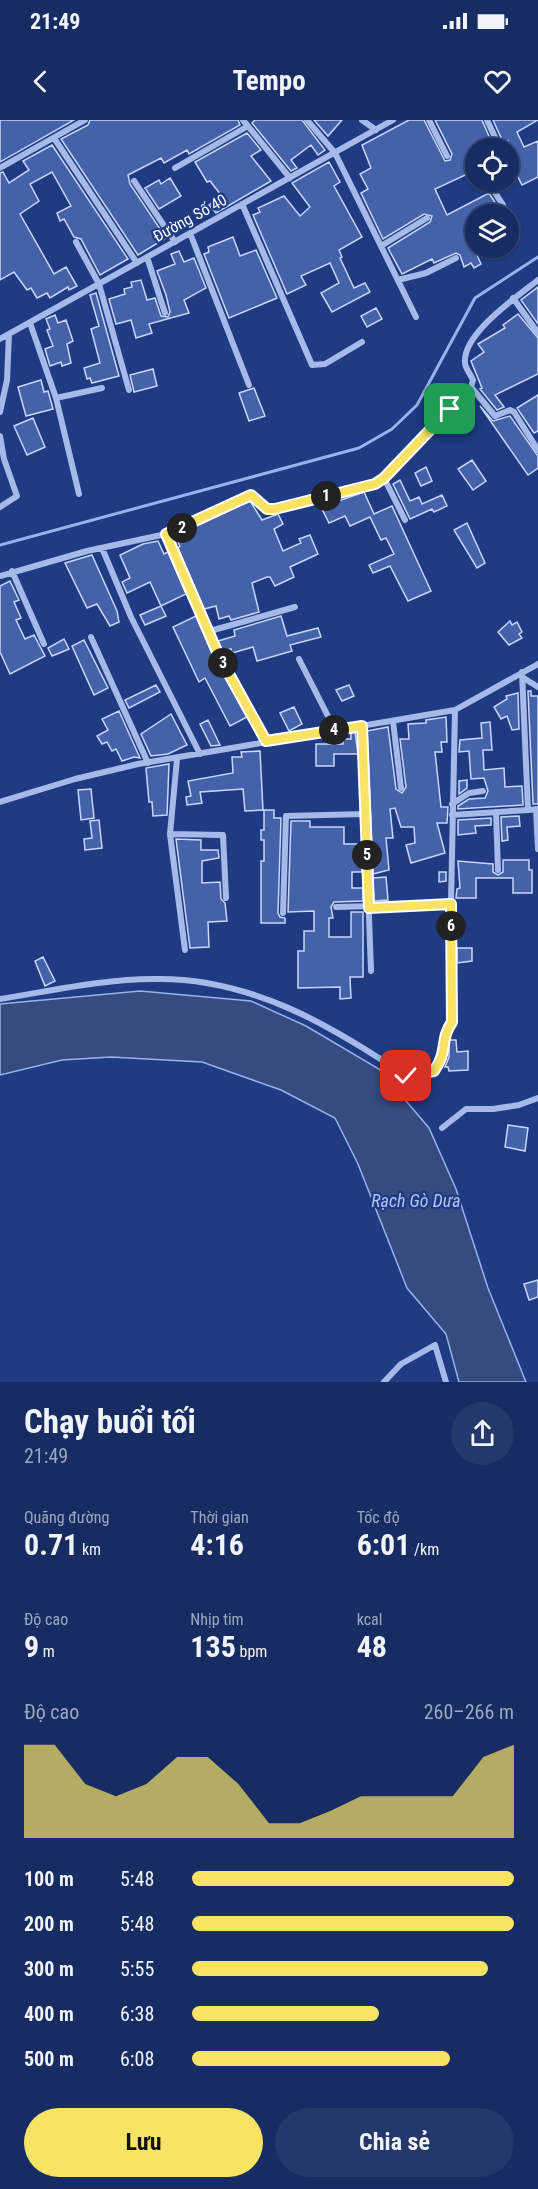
<!DOCTYPE html>
<html lang="vi">
<head>
<meta charset="utf-8">
<style>
	body { margin:0; font-family:"Roboto Condensed",sans-serif; background:#23386b; color:#f1f3f6; height:100vh; display:flex; flex-direction:column; font-size:22px; white-space:nowrap }
	* { box-sizing:border-box; margin:0 }
	p { font-size:20px; color:#9ea7be }
	.icon { flex:none; width:33px; height:33px; fill:none; stroke:currentColor; stroke-width:2; stroke-linecap:round; stroke-linejoin:round }
	.map { position:relative; height:1262px; overflow:hidden }
	.drawer { display:flex; flex-direction:column; background:#162c62; flex:1 }
	.drawer>* { flex:none }
	.controls { position:absolute; left:465px; top:18px; display:grid; gap:12px }
	.controls a { display:grid; place-items:center; width:54px; height:54px; border-radius:50%; background:#162c62; box-shadow:0 2px 4px #0004,0 0 0 2px #354877; font-size:30px }
	.pin { position:absolute; display:grid; place-items:center; width:51px; height:51px; color:#fff; margin:-26px; border-radius:12px; box-shadow:0 3px 9px #0006 }
	.km { position:absolute; width:30px; height:30px; margin:-15px; border-radius:50%; background:#222; color:#fff; font-size:16px; line-height:30px; text-align:center }
	.round { display:grid; place-items:center; flex:none; width:63px; height:63px; border-radius:32px; background:#23386b }
	.headline { display:flex; align-items:center; justify-content:space-between; height:102px; padding:0 24px }
	h1 { font-size:33px; font-weight:700; line-height:45px }
	.metrics { display:grid; grid-template-columns:repeat(3,1fr); gap:9px; height:102px; padding:6px 24px }
	.metrics div { display:grid; align-content:center }
	.metrics b { font-size:30px; font-weight:700 }
	.metrics small { font-size:16px; font-weight:400 }
	.metrics p { font-size:16px }
	.chart { height:168px; padding:12px 24px }
	.chart p { display:flex; justify-content:space-between }
	.chart svg { width:100%; height:108px; margin-top:6px; fill:#f8e364; opacity:.7 }
	.button { display:flex; gap:12px; margin-top:auto; padding:12px 24px }
	.button a { flex:1; height:69px; border-radius:36px; background:#f8e364; color:#111; font-size:24px; font-weight:700; line-height:69px; text-align:center }
	.button a+a { background:#23386b; color:#f1f3f6 }
	ul { padding:0 24px; list-style:none; font-size:20px }
	li { display:grid; grid-template-columns:96px 72px 1fr; align-items:center; height:45px }
	li i { height:15px; border-radius:8px; background:#f8e364 }
	.status { display:flex; justify-content:space-between; align-items:center; height:42px; padding:0 30px; background:#162c62; direction:ltr }
	.status svg { height:16px; fill:currentColor }
	header { display:flex; justify-content:space-between; align-items:center; height:78px; padding:0 24px; background:#162c62; font-size:27px; font-weight:700 }
	.map>svg:first-child { display:block }
</style>
</head>
<body>
<div class="status"><b>21:49</b><svg viewBox="0 0 49 12"><path d="M0 12V9h3v3zM5 12V6h3v6zM10 12V3h3v9zM15 12V0h3v12zM26 1h20v11H26zM47 4h2v5h-2z"/></svg></div>
<header><svg class="icon" aria-label="back" viewBox="0 0 24 24"><path d="M15 5l-7 7 7 7"/></svg>Tempo<svg class="icon" aria-label="heart" viewBox="0 0 24 24"><path d="M12 20l-8-8c-3-5 5-10 8-4 3-6 11-1 8 4z"/></svg></header>
<div class="map">
<svg width="538" height="1262" viewBox="0 0 538 1262">
	<rect width="100%" height="100%" fill="#1e3b83"/>
	<path fill="#364c81" stroke="#98b2eb" stroke-width="1.5" d="M140 871 251 881 306 906 379 949 429 1008 456 1069 488 1168 526 1262H459L446 1214 407 1168 358 1044 335 998 281 970 202 942 111 937 62 940 0 955V884Z"/>
	<g fill="none" stroke-linecap="round" stroke-linejoin="round">
		<path stroke="#98b2eb" stroke-width="3" d="M0 425 359 328 392 309 417 285 475 178 538 137"/>
	</g>
	<path fill="#4362aa" stroke="#c9d7f7" stroke-width="1.5" d="M0 0H74L0 42Z
		M90 0H238L240 5 189 34 187 30 164 43 161 38 128 55 130 64 166 118 138 135 61 19 88 5Z
		M255 0H302L325 30 318 35 311 25 291 40 297 48 291 51 252 3Z
		M314 0H342L328 16Z
		M409 0H424L445 41 450 40 452 34 435 0H482L494 28H476V50L435 69 447 95 489 73 496 84 476 94V133L481 144 474 148 471 143 464 147 460 135 456 133 434 143 432 139 402 154 388 128 430 102 432 96 424 94 383 119 361 73 368 69 360 54 371 48 362 25Z
		M493 0H538L517 12 524 27 538 21V57L522 65 508 37V21L504 24Z
		M247 13 261 30 251 36 271 61 216 93 209 85 221 75 210 61 207 62 195 42Z
		M52 25 128 139 100 155 81 119 74 117 64 99 60 101 57 93 71 86 52 52 30 64 39 81 20 94 54 154 66 147 77 166 69 170 68 167 50 178 47 173 37 178 31 168 27 170 14 152 0 160V53L3 52 9 63 29 50 23 41Z
		M329 42 340 62 334 66 362 117 339 130 342 137 340 138 354 168 365 163 370 172 332 192 321 173 339 163 330 143 301 156 306 165 287 174 253 95 260 92 258 88 284 76 300 96 310 87 292 63Z
		M170 58 181 76 159 89 145 68 159 60 161 64Z
		M508 90 519 111 508 117Z
		M233 117 240 136 256 130 277 178 229 198 204 134 209 132 208 127Z
		M179 131 184 142 194 138 206 168 184 180 189 193 149 204 152 213 136 218 131 200 116 204 109 179 125 174 124 169 132 167 131 162 141 160 147 180 155 178 161 196 168 197 170 192 166 175 157 151 175 144 171 134Z
		M538 167V204L521 180Z
		M96 173 119 256 92 263 90 258 87 259 84 248 100 243 91 209 99 206 90 175Z
		M376 188 382 199 367 207 361 196Z
		M518 194 538 218V254L495 275 504 287 497 290 480 269 482 268 471 241 484 232 478 224 505 208 503 205Z
		M55 195 58 203 66 200 73 221 67 224 71 243 62 246 61 242 50 246 45 229 53 226 47 210 50 209 46 199Z
		M153 249 157 266 134 272 130 255Z
		M41 260 44 272 48 271 53 289 26 296 18 267Z
		M254 268 265 296 249 301 239 273Z
		M538 275V311L534 313 517 288Z
		M480 286 493 301 510 296 538 336V348L528 355Z
		M33 298 45 327 27 335 14 306Z
		M472 340 486 361 473 370 458 349Z
		M426 347 432 361 421 366 415 353Z
		M400 360 410 381 419 377 422 384 442 375 447 386 434 392 432 389 410 399 393 364Z
		M364 372 374 394 392 386 431 471 408 481 390 446 373 453 369 445 394 434 386 418 381 420 370 397 350 406 345 396 329 403 321 387Z
		M250 381 262 400 278 394 283 404 274 409 283 431 301 423 299 419 310 415 318 434 290 447 294 457 275 466 270 457H267L252 463 259 492 231 500 229 496 219 499 216 486 204 489 178 428 180 426 175 416Z
		M467 403 485 443 477 448 454 410Z
		M158 421 164 434 168 432 186 474 161 486 150 462 127 473 122 462 130 458 120 435 143 424Z
		M92 435 117 491 119 502 110 506 97 484 87 488 65 443Z
		M10 461 19 480 14 482 21 498 16 500 25 519 34 515 45 536 10 554 0 532V466Z
		M161 486 166 496 145 505 140 495Z
		M196 496 222 557 224 556 247 597 230 606 205 558 199 562 173 507Z
		M281 496 287 516 318 508 321 517 290 525 292 531 257 541 253 527 232 533 231 529 223 531 218 521 235 516 234 510Z
		M510 501 512 505 517 502 522 512 519 514 522 518 509 525 498 512Z
		M64 519 69 529 52 536 48 528Z
		M84 520 108 568 94 575 72 526Z
		M156 565 160 572 129 588 125 580Z
		M349 565 354 576 342 581 336 570Z
		M528 571H531V576H538V684H533Z
		M518 573 519 609 512 610 507 596 501 599 494 587 507 579 506 576Z
		M294 587 302 604 289 611 280 593Z
		M119 591 140 638 134 637 122 641 116 629 112 631 107 622 102 624 97 616 108 610 102 599Z
		M171 594 187 625 168 634 151 636 141 614Z
		M446 597 447 622H441L442 632H435L441 687H448L447 703H437L445 733 411 743 406 725 415 723 414 707H401L395 688 390 689 393 718H386L389 750 373 754 367 611 388 607 396 669 402 673 406 667 400 619H409L408 604 426 603V600Z
		M208 600 220 625 211 626 200 604Z
		M490 602 492 630H483L484 650 504 648 505 667 522 666 523 685 458 689V686L469 679 485 678 488 671 484 658 471 659 469 631 459 632 460 620 482 618 481 603Z
		M355 612 358 634H334V646H316V624H343V619H351V613Z
		M260 631 263 690 245 691 243 669 200 672 202 683 187 685 186 677 191 676 188 661 233 653 232 637H242L241 632Z
		M169 644 167 695 153 696 152 682H149L146 648Z
		M467 660V668L459 674V661Z
		M91 669 94 698 81 700 78 670Z
		M264 690H274V698H281L278 793 280 797 285 798V803H261V741H264V720H261V710H264Z
		M519 696 520 706 507 707 508 720 502 721 501 697Z
		M491 698V705L475 706 476 713 458 715V700Z
		M99 700 102 728 85 730 84 719 92 718 90 701Z
		M291 701H310V707H344V724H361L362 752H352V768H363V781L334 782 331 787 333 798H329V817H351V792H363V857H350L351 878 340 879V867L298 868V831H304V811H314V791L288 792Z
		M176 719 201 720V730H218L219 738 202 741V763L220 762 221 779 225 783 227 801 208 802 209 827 190 828Z
		M503 740H529V750H532V773H513V758H476V778H456L457 769 460 768 458 741 493 744V752L498 755 503 752Z
		M439 752H446V761L439 762Z
		M386 757 388 780 374 781 373 758Z
		M457 828H472V841L457 843Z
		M43 837 55 861 45 866 35 841Z
		M449 920H456L457 932 468 931V950L449 951 448 947H445L449 937Z
		M508 1005 528 1008 525 1031 505 1027Z
		M538 1160V1177L529 1180 524 1164Z"/>
	<g fill="none" stroke-linecap="round" stroke-linejoin="round">
		<path stroke="#a5bae9" stroke-width="6" d="M243 0 290 58
			M307 0 335 33 416 197
			M362 0 376 10
			M429 0 447 36
			M487 0 500 28
			M54 18 137 143
			M0 48 85 0
			M175 48 248 6
			M134 61 175 122
			M488 62 503 85
			M242 84 312 245 325 244 362 222
			M190 113 249 265
			M76 122 99 164 129 270
			M381 126 427 98
			M147 137 165 193
			M398 160 426 153 456 138
			M513 178 538 213
			M30 203 56 278 79 374
			M0 219 393 0
			M471 267 473 260C471 255 465 248 465 243 462 214 518 176 538 160
			M471 267 495 296 510 290 514 292 538 330
			M56 278 102 268
			M0 292 7 260 9 214
			M0 316 4 339 17 376 0 387
			M384 358 405 400
			M166 414 219 536 266 621
			M102 428 131 497 200 634
			M12 451 44 524
			M0 456 87 431 166 414 251 375 267 389H275L375 364 384 358 471 267
			M210 511 295 487
			M91 517 148 643
			M299 539 335 610
			M522 552 528 690 538 689
			M522 557 538 567
			M393 601 401 668
			M362 606 371 851
			M177 639 170 714 185 830
			M0 682 75 659 138 644 455 590 538 544
			M452 684 469 673 483 671
			M536 689 538 729
			M496 692 498 750
			M452 695 528 690
			M170 714 223 715 226 778
			M336 787 451 784
			M283 793 286 696 365 694
			M0 879C51 871 103 859 154 859 249 857 331 905 406 956L433 950 444 937V913L452 902 451 784 455 590
			M442 1008 466 989H493L519 985 538 978
			M384 1262 401 1244 435 1225 446 1262"/>
	</g>
	<g fill="none" stroke-linecap="round" stroke-linejoin="round">
		<defs>
			<path id="route" d="M406 956 434 951C449 930 439 921 452 902L451 784 369 788 362 606 266 621 219 536 166 414 251 375 267 389H275L375 364 384 358 450 289"/>
		</defs>
		<use href="#route" stroke="#fff" stroke-width="12"/>
		<use href="#route" stroke="#f8e364" stroke-width="8"/>
	</g>
	<g text-anchor="middle" dominant-baseline="central" stroke-width="4.5" stroke-linejoin="round" paint-order="stroke">
		<g font-size="16" fill="#fff" stroke="#1e3b83">
			<text transform="translate(190 98) rotate(-29)">Đường Số 40</text>
		</g>
		<g font-size="18" font-style="italic" fill="#b0c4f1" stroke="#1e3b83">
			<text x="416" y="1080">Rạch Gò Dưa</text>
		</g>
	</g>
</svg>
<div class="controls">
<a><svg class="icon" aria-label="locate" viewBox="0 0 24 24"><circle cx="12" cy="12" r="6"/><path d="M12 2v4M12 18v4M2 12h4M18 12h4"/></svg></a>
<a><svg class="icon" aria-label="layers" viewBox="0 0 24 24"><path d="M12 4l9 5-9 5-9-5zM3 14l9 5 9-5"/></svg></a>
</div>
<div class="pin" style="left:450px;top:289px;background:#1e9e55"><svg class="icon" aria-label="arrive" viewBox="0 0 24 24"><path d="M6 21V4h12l-3 4 3 4H6"/></svg></div>
<div class="pin" style="left:406px;top:956px;background:#d93025"><svg class="icon" aria-label="check" viewBox="0 0 24 24"><path d="M5 12l5 5 9-10"/></svg></div>
<b class="km" style="left:326px;top:376px">1</b>
<b class="km" style="left:182px;top:408px">2</b>
<b class="km" style="left:223px;top:543px">3</b>
<b class="km" style="left:334px;top:610px">4</b>
<b class="km" style="left:367px;top:735px">5</b>
<b class="km" style="left:451px;top:806px">6</b>
</div>
<section class="drawer">
<div class="headline"><div><h1>Chạy buổi tối</h1><p>21:49</p></div><a class="round"><svg class="icon" aria-label="share" viewBox="0 0 24 24"><path d="M12 15V3M7 8l5-5 5 5M5 13v7h14v-7"/></svg></a></div>
<div class="metrics">
<div><p>Quãng đường</p><b>0.71<small> km</small></b></div>
<div><p>Thời gian</p><b>4:16</b></div>
<div><p>Tốc độ</p><b>6:01<small> /km</small></b></div>
</div>
<div class="metrics">
<div><p>Độ cao</p><b>9<small> m</small></b></div>
<div><p>Nhịp tim</p><b>135<small> bpm</small></b></div>
<div><p>kcal</p><b>48</b></div>
</div>
<div class="chart"><p><span>Độ cao</span>260–266 m</p>
<svg viewBox="0 0 160 44" preserveAspectRatio="none"><path d="M0 44V6L10 6L20 22L30 27L40 22L50 11L60 11L70 22L80 38L90 38L100 33L110 27L120 27L130 27L140 27L150 11L160 6V44z"/></svg>
</div>
<ul>
<li><b>100 m</b>5:48<i style="width:100%"></i></li>
<li><b>200 m</b>5:48<i style="width:100%"></i></li>
<li><b>300 m</b>5:55<i style="width:92%"></i></li>
<li><b>400 m</b>6:38<i style="width:58%"></i></li>
<li><b>500 m</b>6:08<i style="width:80%"></i></li>
</ul>
<div class="button"><a>Lưu</a><a>Chia sẻ</a></div>
</section>
</body>
</html>
